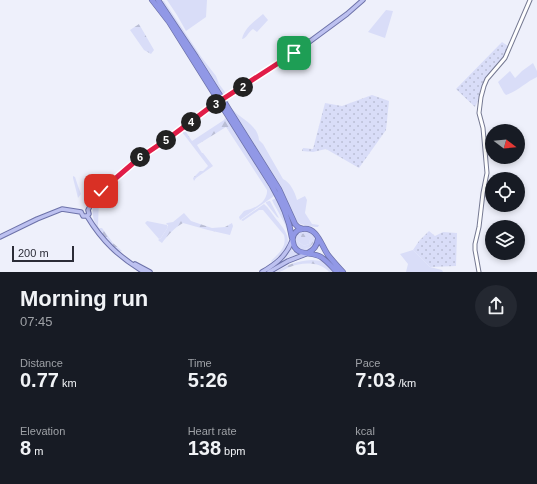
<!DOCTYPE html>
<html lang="en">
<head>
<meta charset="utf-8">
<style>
	body { margin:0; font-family:Arial,sans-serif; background:#242831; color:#f1f3f6; height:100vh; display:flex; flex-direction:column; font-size:15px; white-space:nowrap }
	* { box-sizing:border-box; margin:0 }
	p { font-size:13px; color:#9ea1a6 }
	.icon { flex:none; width:22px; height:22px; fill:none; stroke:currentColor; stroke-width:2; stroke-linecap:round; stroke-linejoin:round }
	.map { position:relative; height:272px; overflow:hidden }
	.panel { display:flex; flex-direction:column; background:#171b24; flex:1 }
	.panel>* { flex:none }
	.needle { width:26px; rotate:106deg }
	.buttons { position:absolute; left:485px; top:124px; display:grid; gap:8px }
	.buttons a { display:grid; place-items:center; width:40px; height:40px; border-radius:50%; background:#171b24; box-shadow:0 2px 6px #0003; font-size:20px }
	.scale { position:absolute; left:12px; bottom:10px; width:62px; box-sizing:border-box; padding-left:4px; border:2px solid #2b2c37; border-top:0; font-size:11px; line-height:14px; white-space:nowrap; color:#2b2c37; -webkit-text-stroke:3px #eef0fb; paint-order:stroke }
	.pin { position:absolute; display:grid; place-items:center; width:34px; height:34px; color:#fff; margin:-17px; border-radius:8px; box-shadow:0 2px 6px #0006 }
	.km { position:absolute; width:20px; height:20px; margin:-10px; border-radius:50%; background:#222; color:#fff; font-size:11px; line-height:20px; text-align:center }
	.round { display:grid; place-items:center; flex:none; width:42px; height:42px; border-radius:21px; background:#242831 }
	.headline { display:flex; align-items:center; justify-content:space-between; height:68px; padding:0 20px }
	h1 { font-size:22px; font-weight:700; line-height:30px }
	.figures { display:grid; grid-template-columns:repeat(3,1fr); gap:6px; height:68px; padding:4px 20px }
	.figures div { display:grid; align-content:center }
	.figures b { font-size:20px; font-weight:700 }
	.figures small { font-size:11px; font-weight:400 }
	.figures p { font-size:11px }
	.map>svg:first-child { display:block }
</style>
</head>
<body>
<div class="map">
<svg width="537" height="272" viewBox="0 0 537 272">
	<defs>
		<pattern id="forest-firs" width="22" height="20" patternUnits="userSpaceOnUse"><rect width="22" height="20" fill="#d9ddf8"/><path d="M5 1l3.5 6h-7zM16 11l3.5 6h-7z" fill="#babed5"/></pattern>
		<pattern id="park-dots" width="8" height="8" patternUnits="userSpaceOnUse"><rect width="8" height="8" fill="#d9ddf8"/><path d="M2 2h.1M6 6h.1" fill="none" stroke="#babed5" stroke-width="1.8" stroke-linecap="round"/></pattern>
	</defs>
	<rect width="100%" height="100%" fill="#eef0fb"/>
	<path fill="#d9ddf8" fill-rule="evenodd" d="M159 0 164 1 202 58 216 76 219 84 225 92 224 96 223 97Z
		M167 0H207L206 17 186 31 177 15Z
		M386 10 393 11 385 38 368 32Z
		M263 14 268 20 257 32 253 29C248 32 247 38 242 39 245 27 255 21 263 14Z
		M533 63 537 71V77C526 82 518 91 506 95L504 93 498 82 510 71 515 78 522 71Z
		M228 100C229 103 230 106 232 109 241 119 258 125 259 140L263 144 283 179C290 182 295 192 297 200L305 196 307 200 305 213 312 224 319 225 318 227C314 227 300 225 297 222L274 179 226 101Z
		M229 121 275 195 274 196 240 220 239 217 244 211C252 209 263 205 266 196 267 194 267 192 267 190L228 130 229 129Z
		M73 176 75 177 78 186 81 194 78 198 73 178Z
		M277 198C283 210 294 233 288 247 286 251 282 254 280 257 282 254 285 251 287 247 294 232 278 214 272 200Z
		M269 201H270L279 218 277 217 266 203V202Z
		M264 204C269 208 272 214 276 219 293 239 292 245 272 262L271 261C279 253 287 247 284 235L263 210H259L243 221 241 220Z
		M147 221 167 225 168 227 161 238 159 239 145 223Z
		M303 231C320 231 319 251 305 252 294 252 289 234 303 231ZM311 236 313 243 310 248 305 249 297 241C303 244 302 247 309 244L310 241 308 239H303Z
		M292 248 293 249 292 251H293L298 254 288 258 273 267 272 266 283 259Z
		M413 250 430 267 442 270 443 272H406L408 264 400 254Z"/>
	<path fill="url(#forest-firs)" d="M139 24 154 50 151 54 144 50 130 30Z
		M225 118 229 121V129L228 130 226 127 197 145 202 153H203L213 166 196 178 194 181 193 178 200 171H203L208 166 182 132H186L192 141 224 120Z
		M101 193 100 197 99 198 98 226 99 228H102L113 243 122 251 119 252 113 247 110 242 108 243C95 227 85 212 101 193Z
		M184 213 191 221 212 228 225 227 232 223 233 226 230 235 208 230 183 223C174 228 168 235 162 243L158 240 161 238 168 227V225L166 224 167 223 173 222Z
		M306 233C312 235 312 238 313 243L309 248 305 249 301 248 297 244V241C303 244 302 247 309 244L310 241 307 239 303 240 301 237 302 234Z
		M312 260 322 261 333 272H329C321 261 301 262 290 267 283 270 282 272 275 272 289 264 296 261 312 260Z"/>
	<path fill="url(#park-dots)" d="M502 42 508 46C506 51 504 56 501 60 495 69 486 75 482 86 479 92 479 101 475 107L456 89Z
		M372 95 389 101 386 130 359 168 326 149 313 152 302 151 303 148 313 149 325 103 342 106Z
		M429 231 435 236 443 232 457 233 456 266 430 267 413 250 419 241Z"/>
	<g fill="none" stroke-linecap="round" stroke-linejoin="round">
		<defs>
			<path id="secondary" d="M479 272 475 250V244L479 227 483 193 487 173 483 128 479 113 481 97 484 86 487 79 505 58 530 0"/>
			<path id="primary" d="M227 97 280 63 301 48 347 14 363 0
				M81 212 83 216H87C102 241 119 257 144 272
				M87 216 89 214 88 210 95 197 132 163 159 145 216 104
				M0 237 37 219 62 209 81 212
				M135 264 150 272
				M262 272C276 264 286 256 292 241
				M269 272 288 261 306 254"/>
			<path id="highway" d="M152 0 169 22 272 186C282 204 289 218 292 238
				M158 0 196 57 279 189 295 224 298 227 303 229
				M308 253C314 250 317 246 318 239
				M337 272C332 267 327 261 321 257 311 251 295 257 293 242 292 238 293 234 297 231 299 229 299 230 302 229 317 226 321 245 328 255 333 261 338 267 343 272"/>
		</defs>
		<use href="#secondary" stroke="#747891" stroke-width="5"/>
		<use href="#primary" stroke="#6d72a9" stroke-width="5.5"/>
		<use href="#highway" stroke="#6d72a9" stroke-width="6"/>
		<use href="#secondary" stroke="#fff" stroke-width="3"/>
		<use href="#primary" stroke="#bdc1f0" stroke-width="3.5"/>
		<use href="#highway" stroke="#9198e6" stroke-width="4.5"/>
		<defs>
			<path id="primary-bridge" d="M216 104 227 97"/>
		</defs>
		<use href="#primary-bridge" stroke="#6d72a9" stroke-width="5.5" stroke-linecap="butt"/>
		<use href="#primary-bridge" stroke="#bdc1f0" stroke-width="3.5"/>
	</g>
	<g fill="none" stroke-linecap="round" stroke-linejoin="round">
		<defs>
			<path id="route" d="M101 191 138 159 169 138 209 108 294 53"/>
		</defs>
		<use href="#route" stroke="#fff" stroke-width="8"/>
		<use href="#route" stroke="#e11d48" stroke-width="5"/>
	</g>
</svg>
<div class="buttons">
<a><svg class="needle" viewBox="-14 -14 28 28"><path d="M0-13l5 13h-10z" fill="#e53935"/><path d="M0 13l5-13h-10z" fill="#9ea1a6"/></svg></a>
<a><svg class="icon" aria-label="locate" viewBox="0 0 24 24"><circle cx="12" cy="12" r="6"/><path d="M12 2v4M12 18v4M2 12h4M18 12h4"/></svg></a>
<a><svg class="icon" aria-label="layers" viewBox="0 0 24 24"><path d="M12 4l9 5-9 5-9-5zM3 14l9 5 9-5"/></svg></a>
</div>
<div class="scale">200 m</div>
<div class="pin" style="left:294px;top:53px;background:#1e9e55"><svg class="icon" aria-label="arrive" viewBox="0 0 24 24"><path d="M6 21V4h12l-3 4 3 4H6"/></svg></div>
<div class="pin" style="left:101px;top:191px;background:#d93025"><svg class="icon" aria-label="check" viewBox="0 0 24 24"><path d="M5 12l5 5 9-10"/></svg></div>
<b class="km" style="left:243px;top:87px">2</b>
<b class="km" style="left:216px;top:104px">3</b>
<b class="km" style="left:191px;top:122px">4</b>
<b class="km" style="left:166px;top:140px">5</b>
<b class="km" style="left:140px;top:157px">6</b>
</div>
<section class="panel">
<div class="headline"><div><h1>Morning run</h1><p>07:45</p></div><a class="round"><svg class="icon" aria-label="share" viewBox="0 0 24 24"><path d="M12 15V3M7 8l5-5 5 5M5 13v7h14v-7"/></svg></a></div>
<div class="figures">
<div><p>Distance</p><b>0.77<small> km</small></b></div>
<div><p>Time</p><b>5:26</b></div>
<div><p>Pace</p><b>7:03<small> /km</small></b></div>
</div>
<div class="figures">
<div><p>Elevation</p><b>8<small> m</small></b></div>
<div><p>Heart rate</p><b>138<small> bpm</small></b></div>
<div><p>kcal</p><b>61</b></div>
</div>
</section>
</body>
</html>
